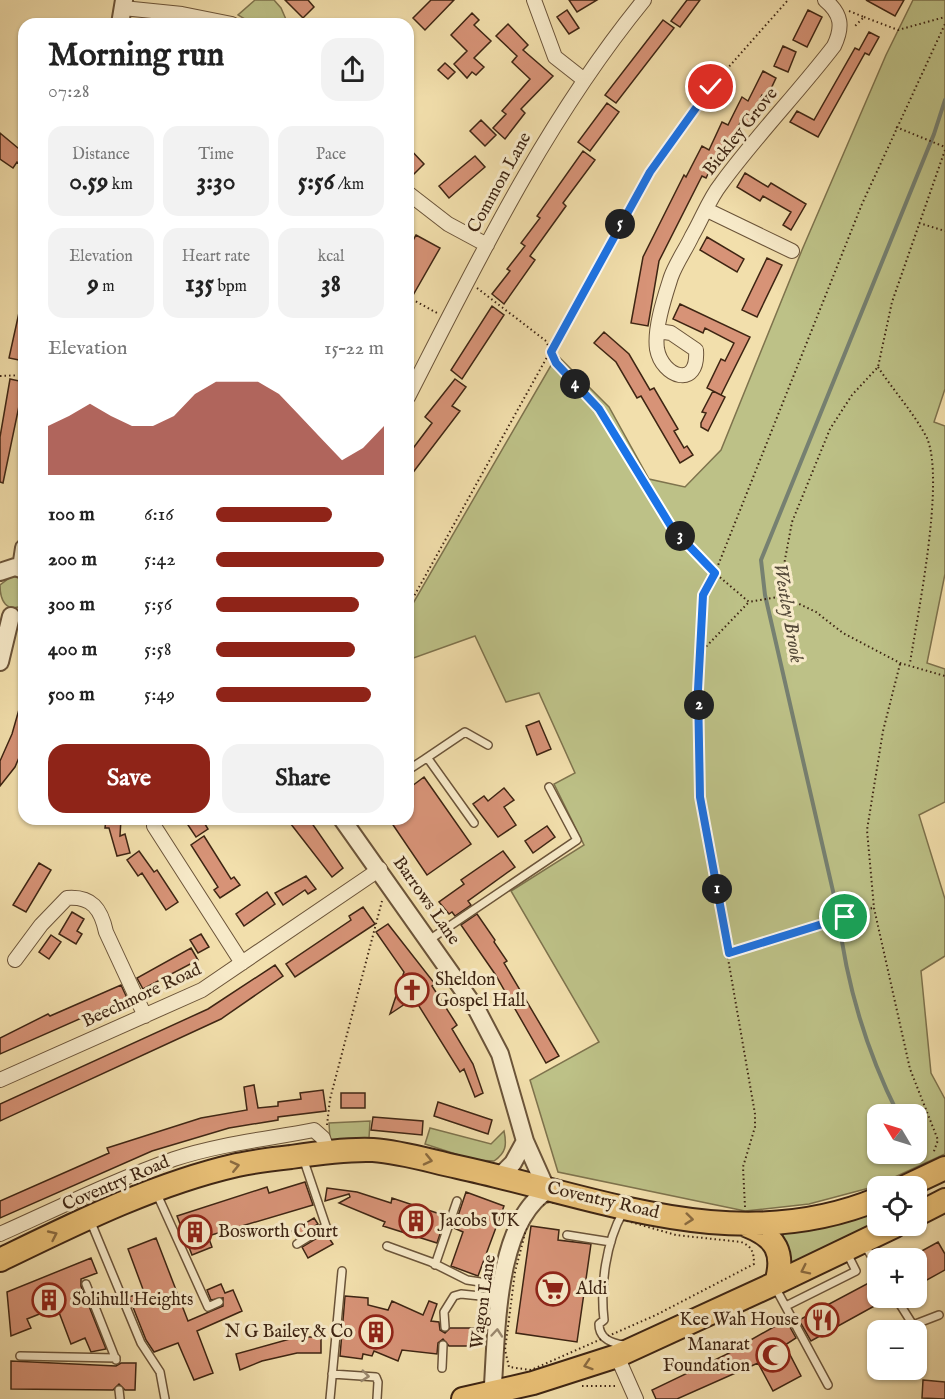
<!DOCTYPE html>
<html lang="en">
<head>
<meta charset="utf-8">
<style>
	body { margin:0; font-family:"IM FELL English",serif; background:#f2f2f2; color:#222; height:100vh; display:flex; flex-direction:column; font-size:22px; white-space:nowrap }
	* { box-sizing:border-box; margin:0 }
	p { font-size:20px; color:#767676 }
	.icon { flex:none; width:33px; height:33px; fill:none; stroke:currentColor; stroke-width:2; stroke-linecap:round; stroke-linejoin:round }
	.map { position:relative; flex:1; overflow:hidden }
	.drawer { position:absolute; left:18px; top:18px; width:396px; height:807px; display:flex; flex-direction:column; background:#fff; border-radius:18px; box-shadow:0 2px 4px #0004 }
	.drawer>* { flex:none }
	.needle { width:39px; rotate:308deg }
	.tools { position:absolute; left:867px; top:1104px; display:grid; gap:12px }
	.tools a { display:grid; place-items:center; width:60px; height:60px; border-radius:12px; background:#fff; box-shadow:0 2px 4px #0004; font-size:30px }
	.pin { position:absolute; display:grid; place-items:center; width:51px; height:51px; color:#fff; margin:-26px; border:3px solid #fff; border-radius:50%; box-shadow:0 2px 6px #0007 }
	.km { position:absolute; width:30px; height:30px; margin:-15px; border-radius:50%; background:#222; color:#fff; font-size:16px; line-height:30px; text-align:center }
	.round { display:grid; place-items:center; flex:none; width:63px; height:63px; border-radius:18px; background:#f2f2f2 }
	.head { display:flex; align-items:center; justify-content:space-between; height:102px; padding:0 30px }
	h1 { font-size:33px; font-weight:800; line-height:45px }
	.metrics { display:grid; grid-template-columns:repeat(3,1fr); gap:9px; height:102px; padding:6px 30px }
	.metrics div { display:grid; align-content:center; border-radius:15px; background:#f2f2f2; text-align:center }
	.metrics b { font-size:26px; font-weight:800 }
	.metrics small { font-size:16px; font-weight:400 }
	.metrics p { font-size:16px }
	.chart { height:168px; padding:12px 30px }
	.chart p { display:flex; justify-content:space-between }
	.chart svg { width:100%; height:108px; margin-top:6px; fill:#8f2418; opacity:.7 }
	.button { display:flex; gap:12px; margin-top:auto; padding:12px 30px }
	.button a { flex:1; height:69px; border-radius:18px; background:#8f2418; color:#fff; font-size:24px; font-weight:800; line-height:69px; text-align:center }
	.button a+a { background:#f2f2f2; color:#222 }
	ul { padding:0 30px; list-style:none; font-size:20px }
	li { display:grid; grid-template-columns:96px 72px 1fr; align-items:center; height:45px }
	li i { height:15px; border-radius:8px; background:#8f2418 }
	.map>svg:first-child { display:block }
</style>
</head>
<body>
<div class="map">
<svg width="945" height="1399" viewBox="0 0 945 1399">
	<rect width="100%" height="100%" fill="#f2dfac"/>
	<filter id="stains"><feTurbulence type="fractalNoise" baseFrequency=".00333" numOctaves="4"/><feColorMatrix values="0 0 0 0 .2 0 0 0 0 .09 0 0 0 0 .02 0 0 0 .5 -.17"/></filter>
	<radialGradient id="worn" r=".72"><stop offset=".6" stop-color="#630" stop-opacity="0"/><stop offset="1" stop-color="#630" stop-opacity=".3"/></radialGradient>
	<path fill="#bdc187" stroke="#7e734d" stroke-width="1.5" fill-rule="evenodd" d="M255 0H274L281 8 288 24H253L238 15Z
		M913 0H945V389L934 422 945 426V574L927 663 945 669V802L919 815 945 899V956L921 971 931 1073 945 1099V1154L873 1187 809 1204 745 1211 558 1172 530 1080 599 1042 511 891 584 845 554 784 575 773 539 693 506 702 475 636 408 660V612L557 355 609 407 649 479 685 487 721 450 802 250 886 55ZM916 1114V1154H878V1114Z
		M12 576 24 579V605C6 614 0 600 0 585Z
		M370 1121 369 1138 334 1141 330 1139 329 1123Z
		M430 1128 491 1144 504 1131C507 1145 506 1153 494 1161L474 1160 425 1144Z
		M877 1208V1225L794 1266 789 1263 780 1236 783 1231Z"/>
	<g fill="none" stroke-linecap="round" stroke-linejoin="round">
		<path stroke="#768071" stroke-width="4" d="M898 1114C867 1052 846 983 838 913L765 595 761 560 934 134 945 100"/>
	</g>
	<path fill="#d79377" stroke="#3e2513" stroke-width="1.5" d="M285 0H308L314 7 303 18Z
		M431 0H454L425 30 413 18Z
		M569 0H597L577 12Z
		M687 0H700L680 27 671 21Z
		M866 0H904L895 16Z
		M567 10 579 28 569 34 557 17Z
		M808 10 822 17 807 47 793 40Z
		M472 13 479 20 474 25 491 41 474 58 484 67 476 75 472 72 467 78 454 64 467 51 451 35Z
		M663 20 674 28 616 103 605 95Z
		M508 24 528 45 523 50 553 76 521 109 525 113 505 139 493 128 506 114 502 111 530 79 512 62 517 56 496 36Z
		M869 32 879 37 869 55 865 53 818 137 790 122 797 111 814 120 855 48 859 50Z
		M783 46 796 52 788 72 774 66Z
		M445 63 455 72 448 79 438 70Z
		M763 71 776 78 767 97 762 95 748 124 741 121 727 149 722 146 706 178 702 176 659 261 648 326 631 323 643 257 684 175 686 177 702 146 709 150 722 122 728 125 742 97 748 101Z
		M607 103 619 112 590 151 578 142Z
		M481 120 496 135 485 146 470 131Z
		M0 133 24 153V167L17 162 13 168 0 159Z
		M408 147 424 164 413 175 408 170Z
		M583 151 595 160 563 203 566 206 530 256 535 260 504 304 492 294 510 271 507 269 525 246 521 243 540 218 537 216Z
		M475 156 485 167 449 198 439 186Z
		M745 173 768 187 771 183 806 204 791 230 783 225 791 212 763 196 760 201 737 187Z
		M416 235 440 248 408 304V250Z
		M707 237 744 259 737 272 700 250Z
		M767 258 782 265 757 317 742 310Z
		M680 304 750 337 721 395 707 388 721 359 725 361 734 343 705 328 703 333 673 319Z
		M492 306 504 315 462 379 451 370Z
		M20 308H24V361L9 358Z
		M604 332 629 354 650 390 654 388 678 429 674 431 684 448 687 446 693 455 680 463 641 396 637 398 616 362 594 343Z
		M10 379 24 382 3 483 0 482V437Z
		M455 379 466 387 452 406 460 411 408 479V455L432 423 425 417Z
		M713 391 725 397 708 431 701 427V423L706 413 702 412Z
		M22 699 24 746 15 767 0 786V761L12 734Z
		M539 721 551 749 537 755 526 726Z
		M424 777 471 844 427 875 389 819H408V789Z
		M504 788 514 800 504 807 516 825 498 837 473 804 484 796 488 801Z
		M106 819H121L120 836 125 834 130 853 117 856 109 828H105Z
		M184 819H202L208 829 196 837Z
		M287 819H309L343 868 332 877Z
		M547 826 555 837 533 853 525 841Z
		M204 836 231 879 234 877 240 885 220 898 214 890 218 887 191 845Z
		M139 851 154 872 157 870 178 902 166 910 142 873 138 876 127 860Z
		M503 851 515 867 468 901 471 905 455 916 452 912 449 914 439 902 464 884 461 880Z
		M39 863 51 870 26 912 13 905Z
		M306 876 316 889 308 894 305 890 283 905 275 893Z
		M267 892 275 904 244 926 236 914Z
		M363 907 375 924 295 977 286 964 351 920 349 916Z
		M72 912 84 919 77 931 82 934 76 944 59 934Z
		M477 914 495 940 494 942 507 961 504 963 559 1056 546 1063 495 974 461 925Z
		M388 924 435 984 432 986 457 1025 452 1029 473 1064 483 1093 475 1097 464 1069 460 1072 414 998 390 1014 404 972 376 932Z
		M201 934 209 947 198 953 190 940Z
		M51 935 61 942 49 959 39 952Z
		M191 948 198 960 143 989 137 978Z
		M275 965 283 976 221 1019 0 1121V1104L208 1009Z
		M121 985 127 998 0 1054V1038L48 1014 50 1016Z
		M254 1085 258 1108 278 1106V1102L301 1099 300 1093 323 1090 326 1111 278 1117V1120L229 1128 152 1151 0 1218V1201L109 1153 107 1148 201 1118 247 1110 244 1087Z
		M341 1093H365V1108H341Z
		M438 1102 492 1120 488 1134 434 1116Z
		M373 1117 423 1121 422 1135 371 1130Z
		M305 1182 313 1205 208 1236 212 1247 192 1255 177 1216 267 1187 269 1193Z
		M327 1188 357 1192 391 1203 392 1198 446 1216 437 1243 383 1226 385 1222 339 1203 350 1197 349 1194 325 1201Z
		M466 1192 504 1206 478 1276 451 1266 463 1232 454 1228Z
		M314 1218 318 1224 296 1238 292 1231Z
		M531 1226 559 1230 558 1240 591 1244 577 1342 516 1333Z
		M322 1235 323 1237 327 1235 333 1244 308 1258 302 1247Z
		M156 1238 188 1321 223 1306V1298L211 1300 207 1290 221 1284 225 1293 233 1290 242 1311 197 1331 213 1373 194 1380 178 1343 154 1352 146 1340 129 1297 144 1292 128 1249Z
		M938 1242 945 1254V1270L916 1286V1258H909Z
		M91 1258 97 1273 81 1279V1286L106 1349 91 1352 85 1338 71 1344 57 1307 27 1319 31 1328 11 1336 7 1292Z
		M878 1278V1304L811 1341 799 1320Z
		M345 1296 368 1298V1305L388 1310 392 1301 423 1315 429 1301 437 1304 431 1321 439 1322 440 1330 445 1333 450 1328H480L478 1346H449L443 1339 438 1343 437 1354 402 1350 398 1361 374 1351 372 1356 363 1354 362 1359 340 1356Z
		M786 1320 796 1338 785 1345 801 1376 773 1391 758 1363 677 1399H656L652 1390 748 1344 747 1342Z
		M297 1337H321V1353H297L262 1361 240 1370 236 1354Z
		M11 1361 116 1366 121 1363H136L135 1390H125L119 1384 113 1390 11 1389Z
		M923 1380 945 1382V1399L922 1398Z"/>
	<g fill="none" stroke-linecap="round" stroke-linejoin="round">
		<defs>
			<path id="service" d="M425 759 465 732 488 745
				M408 770 425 759 429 760 474 823
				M429 940 577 840 549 787
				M156 1192 208 1307 219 1302
				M623 1212C606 1242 600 1286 604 1320L599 1324C599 1338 610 1343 624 1345
				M90 1220 141 1343 160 1372 165 1399
				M567 1235 611 1242
				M297 1244 326 1226 303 1158
				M864 1244 878 1267
				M387 1246 431 1262 467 1280 500 1285
				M435 1265 457 1201
				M86 1284 116 1360
				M775 1287 828 1385
				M896 1298 913 1325 939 1315
				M786 1306 856 1271 847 1253
				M445 1327 444 1312 454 1296 461 1294 500 1298
				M20 1356 116 1358
				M442 1368 443 1345
				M332 1374 376 1377 378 1382 377 1399
				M119 1390 120 1399
				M330 1399 342 1271"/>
			<path id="minor" d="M534 0 555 57 583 79
				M123 8 182 14 232 24
				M408 193 448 224 487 245
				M707 210 792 251
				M658 331 671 333 696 350C699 390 662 377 657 349 654 328 665 296 671 277 676 263 686 249 692 236 702 219 709 199 721 184 756 136 798 93 834 46 843 27 842 14 825 0
				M408 397C478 260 546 120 644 0
				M154 826 242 963
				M15 960 41 925 67 898C92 896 101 909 106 932L145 1016
				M0 1080 202 990 380 869
				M0 1234C58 1208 115 1180 174 1159 219 1144 268 1139 314 1130L323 1138 328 1152
				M617 1356 636 1399"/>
			<path id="tertiary" d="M120 24 124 0
				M21 568 24 548
				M0 572 15 567 24 570
				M0 662 11 616
				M342 819 477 1010 500 1054 525 1141 546 1188
				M500 1176 513 1163 525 1141
				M492 1399C497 1341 493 1221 550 1189"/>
			<path id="trunk" d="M907 1186 945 1168
				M916 1215 945 1200
				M748 1226C776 1237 785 1253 776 1283
				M0 1260C76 1223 154 1184 237 1165 255 1161 273 1159 291 1157 318 1153 346 1149 373 1150 402 1152 430 1161 458 1167 597 1197 736 1258 878 1199
				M463 1399 533 1383 617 1356 776 1283 895 1226"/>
		</defs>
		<use href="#service" stroke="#6b5439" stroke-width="10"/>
		<use href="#minor" stroke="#6b5439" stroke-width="16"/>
		<use href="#tertiary" stroke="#6b5439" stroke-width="20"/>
		<use href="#trunk" stroke="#3e2513" stroke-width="26"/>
		<path stroke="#3e2513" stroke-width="2" stroke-dasharray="1.5 3" stroke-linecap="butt" d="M849 11 864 17 854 27
			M864 17 898 30 945 17
			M896 127 945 147
			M919 223 945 231
			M477 288 546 341 556 363 599 409 672 528 715 573 749 602 778 597 795 602 816 612 843 633 900 663 945 676
			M408 297 437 313
			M878 367C893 390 914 413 927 438 945 481 918 612 910 663
			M0 376 24 375
			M778 597 792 522 830 429 852 395 878 367 892 302 945 150
			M408 607 650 172 711 87 788 0
			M700 653 748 603
			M900 664 883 731 867 830 874 908 910 1069 938 1140 933 1154
			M729 953 872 908
			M327 1125 330 1099 382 901
			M548 1202 585 1209 676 1235 741 1242C752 1246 754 1253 754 1264L656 1315 531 1370 509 1367 505 1350 515 1272 529 1218 538 1207Z
			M745 1207 743 1167 755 1127V1114L700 797 698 690 703 595 715 573 862 204 945 24
			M582 1386H615"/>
		<use href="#service" stroke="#f7eac9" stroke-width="7"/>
		<use href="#minor" stroke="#f7eac9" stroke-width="14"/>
		<use href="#tertiary" stroke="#f7eac9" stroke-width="16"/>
		<use href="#trunk" stroke="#e9c076" stroke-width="22"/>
	</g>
	<defs><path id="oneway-chevron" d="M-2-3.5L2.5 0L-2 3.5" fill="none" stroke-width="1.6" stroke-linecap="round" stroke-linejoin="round" transform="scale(1.5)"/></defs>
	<g stroke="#8b6b40">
		<use href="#oneway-chevron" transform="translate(428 1160) rotate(13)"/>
		<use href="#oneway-chevron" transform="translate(235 1166) rotate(-13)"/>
		<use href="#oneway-chevron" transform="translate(689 1219) rotate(6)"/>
		<use href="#oneway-chevron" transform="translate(53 1235) rotate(-25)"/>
		<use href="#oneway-chevron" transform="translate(805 1270) rotate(154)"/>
		<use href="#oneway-chevron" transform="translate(588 1365) rotate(162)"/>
	</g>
	<g stroke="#9a886e">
		<use href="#oneway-chevron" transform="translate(497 1333) rotate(-85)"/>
		<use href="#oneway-chevron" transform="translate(365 1376) rotate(6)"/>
	</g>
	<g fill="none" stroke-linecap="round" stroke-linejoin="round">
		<defs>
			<path id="route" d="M711 87 650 172 551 352 556 363 599 409 672 528 715 573 703 595 698 690 700 797 729 953 845 917"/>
		</defs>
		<use href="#route" stroke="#fff" stroke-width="12"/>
		<use href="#route" stroke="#1a73e8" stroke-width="8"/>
	</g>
	<defs>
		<symbol id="church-ring" viewBox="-11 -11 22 22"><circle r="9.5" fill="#f7eac9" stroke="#8f2418" stroke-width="1.5"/><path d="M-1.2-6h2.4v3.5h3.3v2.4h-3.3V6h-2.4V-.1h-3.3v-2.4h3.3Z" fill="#8f2418"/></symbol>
		<symbol id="building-ring" viewBox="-11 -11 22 22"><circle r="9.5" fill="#f7eac9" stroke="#8f2418" stroke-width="1.5"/><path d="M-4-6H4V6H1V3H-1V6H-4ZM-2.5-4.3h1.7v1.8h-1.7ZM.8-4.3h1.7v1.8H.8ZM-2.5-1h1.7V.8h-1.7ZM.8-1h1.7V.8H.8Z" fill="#8f2418"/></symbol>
		<symbol id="supermarket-ring" viewBox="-11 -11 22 22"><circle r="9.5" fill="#f7eac9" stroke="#8f2418" stroke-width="1.5"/><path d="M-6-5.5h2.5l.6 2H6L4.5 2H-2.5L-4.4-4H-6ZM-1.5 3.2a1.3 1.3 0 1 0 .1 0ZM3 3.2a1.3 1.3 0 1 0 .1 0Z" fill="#8f2418"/></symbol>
		<symbol id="restaurant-ring" viewBox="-11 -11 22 22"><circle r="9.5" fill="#f7eac9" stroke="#8f2418" stroke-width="1.5"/><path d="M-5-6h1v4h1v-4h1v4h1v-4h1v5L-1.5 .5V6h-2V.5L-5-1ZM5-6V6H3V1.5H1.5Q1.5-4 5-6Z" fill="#8f2418"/></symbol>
		<symbol id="mosque-ring" viewBox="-11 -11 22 22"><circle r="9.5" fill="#f7eac9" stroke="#8f2418" stroke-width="1.5"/><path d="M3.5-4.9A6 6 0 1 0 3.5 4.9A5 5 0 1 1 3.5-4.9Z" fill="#8f2418"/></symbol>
	</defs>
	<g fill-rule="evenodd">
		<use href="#church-ring" x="393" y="971" width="38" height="38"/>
		<use href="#building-ring" x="397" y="1202" width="38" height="38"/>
		<use href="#building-ring" x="176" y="1213" width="38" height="38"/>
		<use href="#supermarket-ring" x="534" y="1270" width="38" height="38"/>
		<use href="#building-ring" x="30" y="1281" width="38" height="38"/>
		<use href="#restaurant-ring" x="803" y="1301" width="38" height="38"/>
		<use href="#building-ring" x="357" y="1313" width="38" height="38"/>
		<use href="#mosque-ring" x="754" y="1336" width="38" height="38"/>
	</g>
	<g text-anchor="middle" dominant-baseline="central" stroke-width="6" stroke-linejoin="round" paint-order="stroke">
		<g font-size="18" fill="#3e2513" stroke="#f7eac9">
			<text transform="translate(741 132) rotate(-51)">Bickley Grove</text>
			<text transform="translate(500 183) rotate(-61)">Common Lane</text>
			<text transform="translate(426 901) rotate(55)">Barrows Lane</text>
			<text transform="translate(142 996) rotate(-25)">Beechmore Road</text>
			<text transform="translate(116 1184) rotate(-23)">Coventry Road</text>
			<text transform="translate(603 1201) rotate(13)">Coventry Road</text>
			<text transform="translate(484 1302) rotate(-82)">Wagon Lane</text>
		</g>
		<g font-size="18" fill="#3e2513" stroke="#f7eac9" text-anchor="start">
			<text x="435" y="980">Sheldon<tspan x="435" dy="21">Gospel Hall</tspan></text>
			<text x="439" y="1221">Jacobs UK</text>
			<text x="218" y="1232">Bosworth Court</text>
			<text x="576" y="1289">Aldi</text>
			<text x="72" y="1300">Solihull Heights</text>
			<text x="799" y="1320" text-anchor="end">Kee Wah House</text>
			<text x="353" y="1332" text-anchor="end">N G Bailey &amp; Co</text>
			<text x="750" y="1345" text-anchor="end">Manarat<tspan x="750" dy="21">Foundation</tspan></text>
		</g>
		<g font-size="20" font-style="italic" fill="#564b3a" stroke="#f7eac9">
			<text transform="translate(788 613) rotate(80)">Westley Brook</text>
		</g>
	</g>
	<rect width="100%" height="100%" filter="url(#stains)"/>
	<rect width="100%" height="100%" fill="url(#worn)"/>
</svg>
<div class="tools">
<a><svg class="needle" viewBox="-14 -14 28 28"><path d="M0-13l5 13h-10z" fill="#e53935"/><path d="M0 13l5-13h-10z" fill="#767676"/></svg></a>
<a><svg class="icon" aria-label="locate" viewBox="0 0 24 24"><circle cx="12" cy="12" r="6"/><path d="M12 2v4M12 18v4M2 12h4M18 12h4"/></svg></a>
<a>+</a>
<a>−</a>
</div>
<div class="pin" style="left:845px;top:917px;background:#1e9e55"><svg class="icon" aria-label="arrive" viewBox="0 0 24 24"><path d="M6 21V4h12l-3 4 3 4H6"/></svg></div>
<div class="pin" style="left:711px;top:87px;background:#d93025"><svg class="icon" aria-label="check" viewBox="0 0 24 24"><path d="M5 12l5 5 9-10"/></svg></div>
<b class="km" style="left:717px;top:889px">1</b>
<b class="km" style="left:699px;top:705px">2</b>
<b class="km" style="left:680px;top:536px">3</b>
<b class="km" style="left:575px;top:384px">4</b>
<b class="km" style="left:620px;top:224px">5</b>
<section class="drawer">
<div class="head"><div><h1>Morning run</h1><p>07:28</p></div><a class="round"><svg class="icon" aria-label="share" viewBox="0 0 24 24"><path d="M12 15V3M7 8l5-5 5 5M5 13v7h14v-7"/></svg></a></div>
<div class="metrics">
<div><p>Distance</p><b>0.59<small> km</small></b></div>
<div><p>Time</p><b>3:30</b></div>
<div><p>Pace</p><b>5:56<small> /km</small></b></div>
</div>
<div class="metrics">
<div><p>Elevation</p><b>9<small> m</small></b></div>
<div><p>Heart rate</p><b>135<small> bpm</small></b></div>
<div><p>kcal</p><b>38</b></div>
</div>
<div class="chart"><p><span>Elevation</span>15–22 m</p>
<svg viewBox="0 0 160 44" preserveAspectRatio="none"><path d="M0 44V24L10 20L20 15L30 20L40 24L50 24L60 20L70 11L80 6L90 6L100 6L110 11L120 20L130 29L140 38L150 33L160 24V44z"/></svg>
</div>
<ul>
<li><b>100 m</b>6:16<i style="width:69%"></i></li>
<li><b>200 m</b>5:42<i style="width:100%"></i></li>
<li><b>300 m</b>5:56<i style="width:85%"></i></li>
<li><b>400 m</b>5:58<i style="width:83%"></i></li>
<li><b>500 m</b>5:49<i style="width:92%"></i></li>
</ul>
<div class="button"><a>Save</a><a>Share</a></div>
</section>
</div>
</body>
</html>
